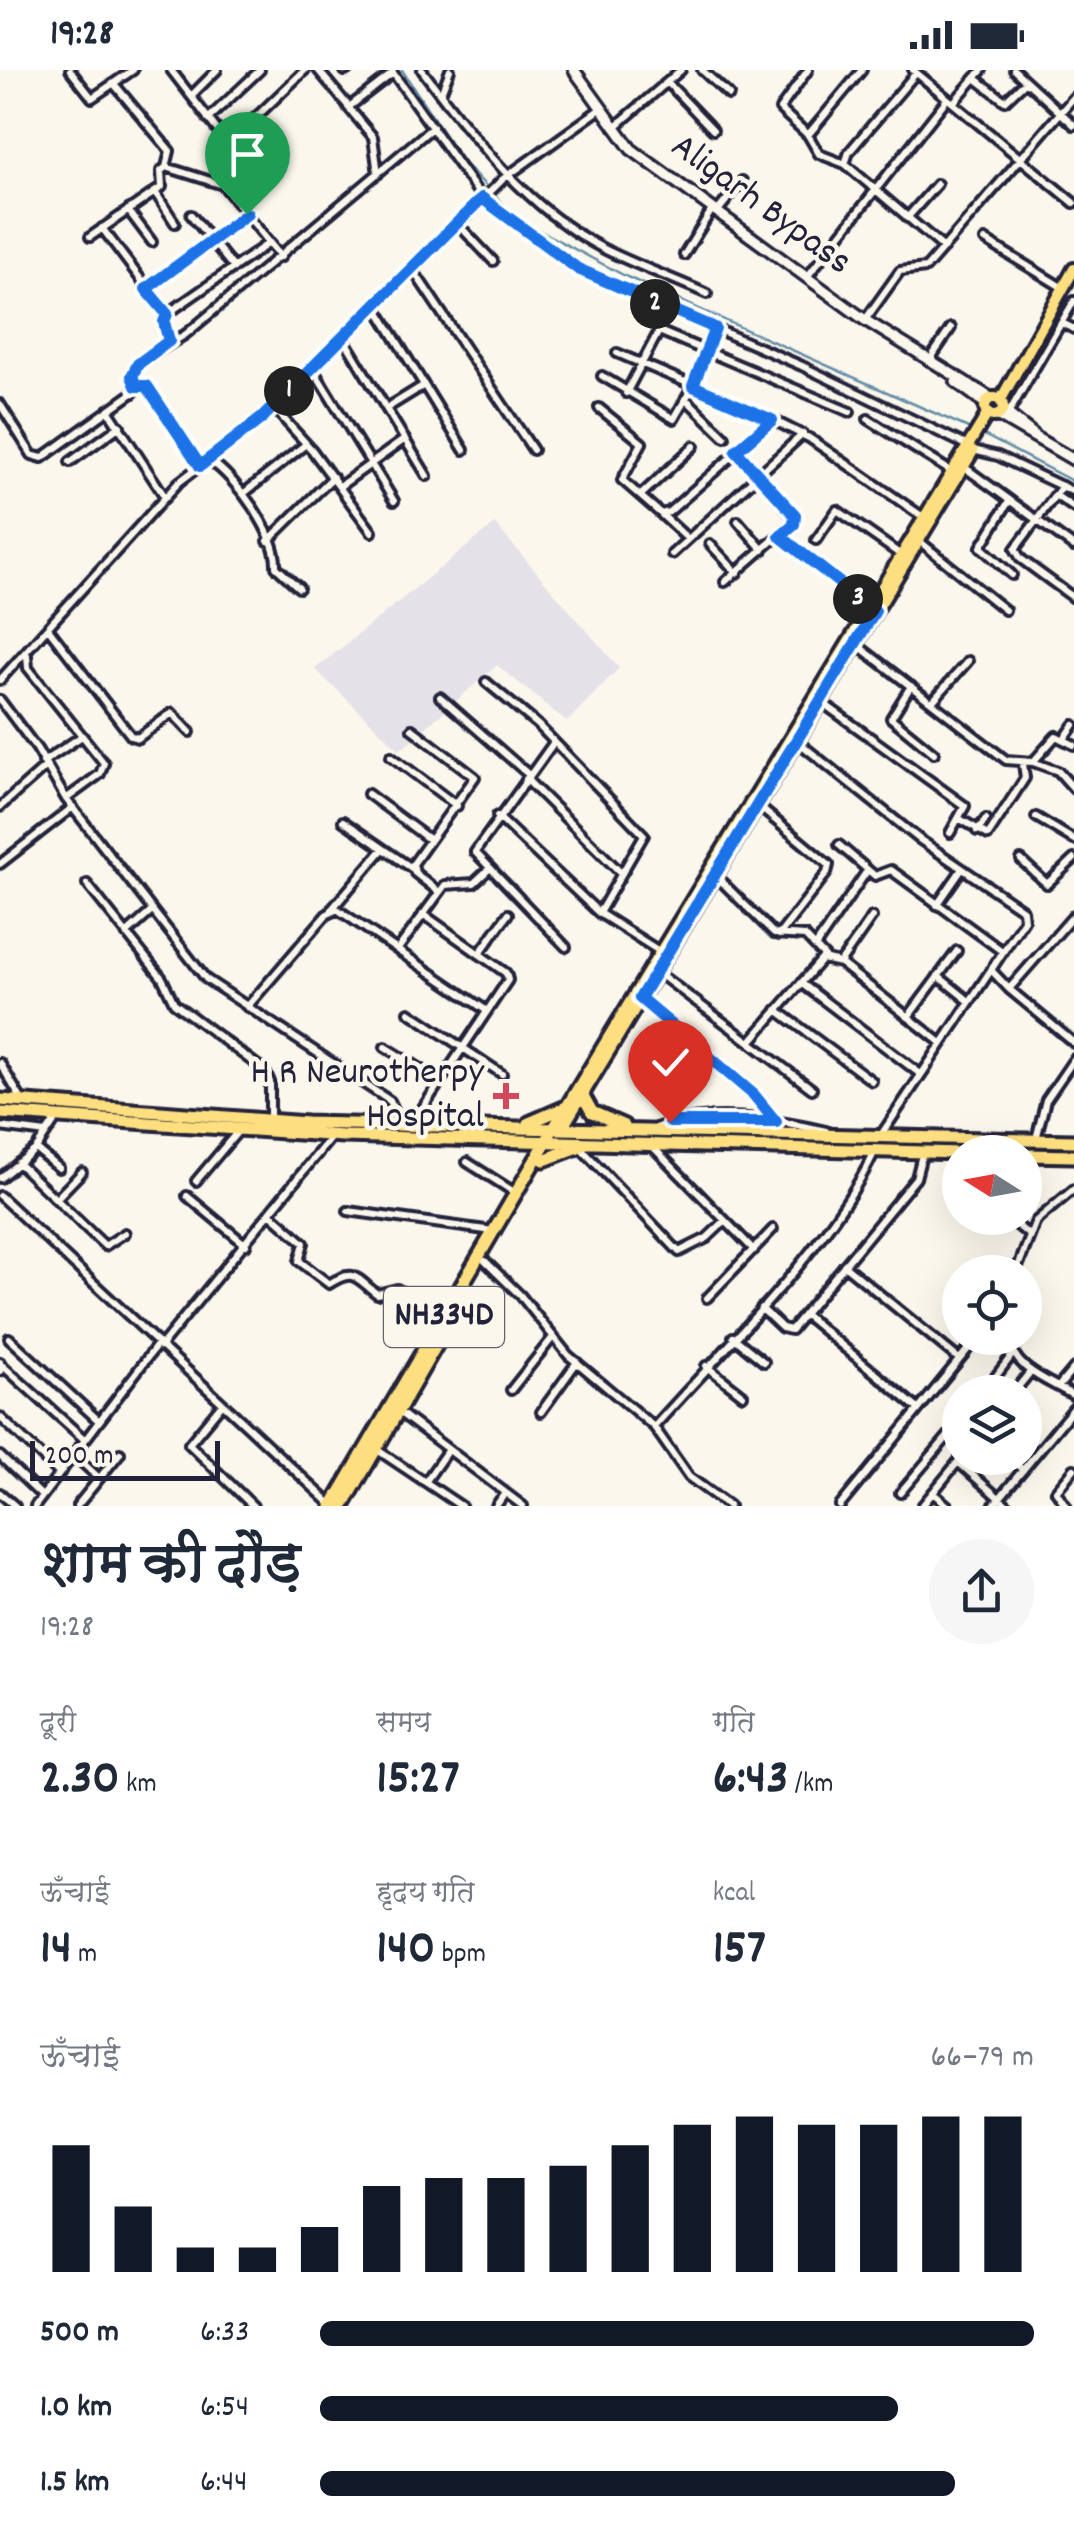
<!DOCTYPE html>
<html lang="hi">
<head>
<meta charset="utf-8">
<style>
	body { margin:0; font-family:Dekko,"Playpen Sans Deva",sans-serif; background:#f6f6f7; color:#1f2937; height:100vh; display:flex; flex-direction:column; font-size:38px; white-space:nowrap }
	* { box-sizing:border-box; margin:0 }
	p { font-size:32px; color:#747a83 }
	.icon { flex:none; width:55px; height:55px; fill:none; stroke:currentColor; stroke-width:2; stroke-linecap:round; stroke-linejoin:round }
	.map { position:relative; height:1436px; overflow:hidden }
	.sheet { display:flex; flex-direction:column; background:#fff; flex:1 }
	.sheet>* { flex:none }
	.needle { width:65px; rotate:281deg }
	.buttons { position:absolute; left:942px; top:1065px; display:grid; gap:20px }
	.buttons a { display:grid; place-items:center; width:100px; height:100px; border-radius:50%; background:#fff; box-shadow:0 10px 40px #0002; font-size:50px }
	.scale { position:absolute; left:30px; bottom:25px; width:190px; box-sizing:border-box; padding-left:10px; border:5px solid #22223b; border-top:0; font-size:28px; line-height:35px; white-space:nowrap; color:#22223b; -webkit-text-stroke:8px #fbf7ec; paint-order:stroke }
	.pin { position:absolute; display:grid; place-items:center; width:85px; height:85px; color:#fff; margin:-102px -42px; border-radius:50% 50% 50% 0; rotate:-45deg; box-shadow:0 0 10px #0007 }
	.pin .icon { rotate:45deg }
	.km { position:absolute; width:50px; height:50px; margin:-25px; border-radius:50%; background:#222; color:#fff; font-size:28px; line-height:50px; text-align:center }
	.round { display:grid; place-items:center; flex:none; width:105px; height:105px; border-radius:52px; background:#f6f6f7 }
	.headline { display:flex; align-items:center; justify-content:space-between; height:170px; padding:0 40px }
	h1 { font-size:55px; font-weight:700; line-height:75px }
	.metrics { display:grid; grid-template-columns:repeat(3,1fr); gap:15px; height:170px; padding:10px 40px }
	.metrics div { display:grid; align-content:center }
	.metrics b { font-size:50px; font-weight:700 }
	.metrics small { font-size:28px; font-weight:400 }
	.metrics p { font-size:28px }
	.chart { height:280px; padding:20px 40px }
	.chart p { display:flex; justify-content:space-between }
	.chart svg { width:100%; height:180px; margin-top:10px; stroke:#111827; stroke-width:6 }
	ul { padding:0 40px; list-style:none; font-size:32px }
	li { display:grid; grid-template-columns:160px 120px 1fr; align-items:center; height:75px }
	li i { height:25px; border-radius:12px; background:#111827 }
	.status { display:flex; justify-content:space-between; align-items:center; height:70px; padding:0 50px; background:#fff; direction:ltr }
	.status svg { height:28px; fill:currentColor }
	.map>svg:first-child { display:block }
</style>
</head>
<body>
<div class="status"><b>19:28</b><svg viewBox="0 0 49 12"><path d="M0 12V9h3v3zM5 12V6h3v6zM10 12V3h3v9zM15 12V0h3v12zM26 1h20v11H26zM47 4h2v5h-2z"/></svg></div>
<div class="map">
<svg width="1074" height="1436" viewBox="0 0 1074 1436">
	<rect width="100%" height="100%" fill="#fbf7ec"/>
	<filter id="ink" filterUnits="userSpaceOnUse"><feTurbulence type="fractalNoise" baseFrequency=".01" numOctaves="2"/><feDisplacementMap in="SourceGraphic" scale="20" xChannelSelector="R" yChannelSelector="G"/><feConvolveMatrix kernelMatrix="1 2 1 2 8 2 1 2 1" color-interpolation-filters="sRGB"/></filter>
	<g filter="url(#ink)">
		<path fill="#e5e1e8" d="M495 454 619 598 567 652 497 595 400 680 315 599Z"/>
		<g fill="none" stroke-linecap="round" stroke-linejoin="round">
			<path stroke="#638da7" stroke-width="2.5" d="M402 0 461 90 518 149 627 207 975 361
				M982 364 1074 412"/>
			<defs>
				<path id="street" d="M70 0 92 28 133 0
					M171 0 228 74 305 0
					M318 0 349 37 393 3
					M391 0 482 128 578 199 802 296 968 376
					M422 0C473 67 526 138 602 178 635 195 673 208 707 224
					M702 0 729 25
					M808 0 780 39 808 65 819 84 845 94
					M913 0 1074 133
					M1014 0 1026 11
					M345 1 347 0
					M916 3 849 82 845 94 944 178
					M975 8 1005 31 1026 11 1074 55
					M668 13 713 60
					M115 15 170 81 166 97
					M441 23 450 0
					M192 25 217 0
					M953 33 982 0
					M348 37 373 67 378 104
					M208 49 260 0
					M614 58 681 0
					M808 65 862 0
					M155 122 175 153
					M128 140 152 172
					M717 142 742 111
					M191 145 234 198
					M907 148 937 114
					M456 152 493 191
					M102 158 167 244 269 173
					M90 167 162 117 161 101 166 97 223 115 281 187
					M985 170 1063 218
					M684 185 713 138
					M411 197 533 380
					M807 207 947 29
					M146 219 247 145
					M376 237 464 380
					M167 244 163 251 169 273
					M865 250 900 201 926 198 1074 27
					M1062 253 1074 259
					M344 269 427 406
					M617 283 772 349
					M929 291 951 258
					M313 299 394 431
					M602 306 674 349 693 316 715 259
					M136 316H147L200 396
					M626 323 659 261 850 342
					M686 329 725 367
					M0 334 32 385 42 388 134 322 132 303 138 294 186 264 433 57
					M273 337 312 380 372 462
					M387 338 421 317
					M599 338 642 373 622 410 661 444 669 442 773 350 809 368 923 447
					M108 340 165 427
					M1008 344 1074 231
					M868 349 952 402
					M973 380 998 386 1074 422
					M209 390C237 408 278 466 276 497L299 518
					M70 392 120 356
					M964 397 1074 477
					M340 416 405 369
					M1062 416 1015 479 1021 489 1074 528
					M243 424 306 374
					M642 424 694 376
					M1055 425 1074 438
					M1009 431 981 477 1012 505
					M662 445 688 469
					M738 451 763 480
					M779 466 869 537
					M816 470 837 440 901 485
					M918 470 1005 540
					M268 471 333 407
					M710 474 737 503
					M672 484 803 364
					M725 512 796 450 736 381
					M48 558 131 666 138 668 172 643 190 662
					M856 574 1006 690 1033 692 1056 666 1074 675
					M27 585 28 598 104 693 100 704 66 729
					M0 610 179 412 263 348 503 109 599 40
					M486 612 538 655 644 765 599 843
					M911 616 891 648 934 683
					M440 627 529 705
					M0 630 37 679 66 729 206 909 390 1031 401 1054
					M820 631 965 736 950 763
					M932 632 968 591
					M412 659 475 707 413 794 415 803 439 822
					M1064 669 1074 655
					M797 671 919 769 1023 840 1024 850 991 900 1009 919
					M554 672 475 782 566 877
					M391 686 457 736
					M43 692 82 666
					M1033 692 1058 701 1074 719
					M526 709 621 803
					M368 724 430 770
					M757 735 829 795 827 803 779 865
					M0 737 45 697
					M497 746 599 843 659 881
					M1036 747 1074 770
					M960 749 988 765 1025 708 1023 694
					M343 751 413 799
					M977 761 986 749
					M839 775 875 806 891 800 1002 881
					M1021 790 1047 814 1074 789
					M0 794 73 737
					M715 805 774 864 805 866 825 887
					M87 814 162 908 174 933 265 1001 270 1012V1051
					M937 835 962 799
					M332 839 382 780
					M1074 845 1009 919 1074 973
					M872 847 840 893 940 972
					M126 864 152 841
					M817 874 867 801
					M398 879 445 815 474 813 489 799
					M479 884 508 844
					M657 902 812 1019
					M938 906 969 931
					M801 913 919 1003
					M641 929 754 1025 775 1051
					M247 937 326 845 337 839 487 941
					M777 940 872 1011
					M409 942 502 1004
					M908 947 957 881
					M750 972 822 889 840 893
					M385 977 439 1010
					M0 993 23 1032
					M412 1054 508 910 506 903 423 844
					M0 1057 46 1063
					M656 1058C708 1038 774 1049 826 1061
					M881 1065 991 900
					M1036 1069 1046 1030 1074 989
					M579 1076 679 1182 707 1168 725 1151
					M652 1076 754 1180
					M36 1079 59 1098
					M467 1092 514 1122
					M18 1093 105 1176 125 1163
					M0 1108 36 1079 56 1049
					M196 1111 239 1060
					M0 1126 332 1435
					M187 1126 246 1175
					M57 1128 82 1102
					M348 1141 493 1161
					M271 1144 304 1173 299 1191 329 1214C354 1198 355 1207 377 1224L397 1219 444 1247
					M1008 1148 1028 1164
					M485 1191 521 1226 568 1285 654 1357 689 1407 729 1436
					M844 1195 959 1289
					M1016 1202 1036 1151 1074 1119
					M707 1228 773 1159
					M761 1238 782 1258 791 1260 916 1108 923 1081
					M804 1244 917 1338
					M733 1267 764 1292
					M9 1268 99 1351
					M1009 1268C1013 1300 1048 1310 1074 1326
					M160 1277 332 1066
					M0 1292V1301
					M3 1296 84 1369
					M706 1296 743 1325
					M1059 1316 1074 1298
					M511 1320 553 1267
					M984 1322 1012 1285
					M1014 1322 1031 1301
					M222 1334 189 1374 253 1436
					M399 1342 523 1436
					M541 1342 577 1292
					M0 1347 59 1403
					M654 1357C726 1276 829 1178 875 1081
					M376 1379 461 1436
					M73 1384 99 1408
					M0 1386 42 1426
					M1009 1388 1023 1400
					M958 1392 1008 1436
					M426 1411 447 1381
					M0 1423 15 1436
					M900 1423 960 1352
					M933 1423 948 1436
					M35 1436 157 1275
					M77 1436 120 1383
					M496 1436 505 1423
					M840 1436 977 1268
					M922 1436 961 1388
					M993 1436 1074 1338
					M1066 1436 1056 1421 1074 1399"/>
				<path id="secondary" d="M574 0 631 79 865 250 991 328
					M956 312 986 334
					M1003 340 1033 364
					M997 345 1074 390"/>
				<path id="primary" d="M985 337a9 9 0 1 1 18 0a9 9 0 1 1-18 0Z
					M1000 331 1074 199
					M554 1057 988 343
					M563 1057 973 381"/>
				<path id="highway" d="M582 1024 592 1042 624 1056
					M0 1030 307 1053 1074 1071
					M0 1043 343 1066 960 1083
					M529 1053 566 1037
					M1025 1085 1074 1086
					M544 1090 583 1075
					M332 1436 550 1065
					M343 1436 445 1260"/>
			</defs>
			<use href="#street" stroke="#22223b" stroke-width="14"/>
			<use href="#secondary" stroke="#22223b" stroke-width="16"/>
			<use href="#primary" stroke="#22223b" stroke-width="18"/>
			<use href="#highway" stroke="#22223b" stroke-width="19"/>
			<use href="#street" stroke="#fbf7ec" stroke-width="6"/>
			<use href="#secondary" stroke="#fbf7ec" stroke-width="9"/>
			<use href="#primary" stroke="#fedf80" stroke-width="10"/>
			<use href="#highway" stroke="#fedf80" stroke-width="11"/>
		</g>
	</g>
	<g fill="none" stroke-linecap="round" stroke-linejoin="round" filter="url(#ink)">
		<defs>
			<path id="route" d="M247 144 146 219 167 244 164 252 169 271 138 294 132 306 136 316H147L200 396 262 348 482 128 578 199 715 258 693 316 772 350 736 381 795 445 794 454 780 466 875 541 640 928 754 1025 776 1052H670"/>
		</defs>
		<use href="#route" stroke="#fff" stroke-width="20"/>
		<use href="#route" stroke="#1a73e8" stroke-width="12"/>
	</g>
	<path fill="#d1495b" stroke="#fbf7ec" stroke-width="4" d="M501 1011h10v10h10v10h-10v10h-10v-10h-10v-10h10z"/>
	<g text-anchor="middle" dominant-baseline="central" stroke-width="9" stroke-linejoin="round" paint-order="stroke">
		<rect fill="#fbf7ec" stroke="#636270" stroke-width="2.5" x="384" y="1217" width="120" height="60" rx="8"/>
		<g font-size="35" font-weight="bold" fill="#22223b">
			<text x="444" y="1247">NH334D</text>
		</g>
		<g font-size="38" fill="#22223b" stroke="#fbf7ec">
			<text transform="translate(760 136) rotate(36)">Aligarh Bypass</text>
		</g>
		<g font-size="38" fill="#22223b" stroke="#fbf7ec" text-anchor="end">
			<text x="484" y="1004">H R Neurotherpy<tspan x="484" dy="44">Hospital</tspan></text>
		</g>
	</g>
</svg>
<div class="buttons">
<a><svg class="needle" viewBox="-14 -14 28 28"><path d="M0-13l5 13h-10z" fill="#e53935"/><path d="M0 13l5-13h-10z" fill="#747a83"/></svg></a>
<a><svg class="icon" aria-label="locate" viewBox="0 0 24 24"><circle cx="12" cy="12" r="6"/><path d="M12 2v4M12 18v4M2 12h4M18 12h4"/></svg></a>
<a><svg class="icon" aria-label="layers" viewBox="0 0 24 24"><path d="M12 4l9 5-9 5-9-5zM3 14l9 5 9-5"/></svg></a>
</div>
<div class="scale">200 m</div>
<div class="pin" style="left:247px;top:144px;background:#1e9e55"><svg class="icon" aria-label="arrive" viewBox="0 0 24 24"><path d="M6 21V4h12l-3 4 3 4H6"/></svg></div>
<div class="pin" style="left:670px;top:1052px;background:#d93025"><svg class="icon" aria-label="check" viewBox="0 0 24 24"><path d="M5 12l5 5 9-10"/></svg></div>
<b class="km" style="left:289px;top:321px">1</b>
<b class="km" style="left:655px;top:234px">2</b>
<b class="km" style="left:858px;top:529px">3</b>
</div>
<section class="sheet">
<div class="headline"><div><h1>शाम की दौड़</h1><p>19:28</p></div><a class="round"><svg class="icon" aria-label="share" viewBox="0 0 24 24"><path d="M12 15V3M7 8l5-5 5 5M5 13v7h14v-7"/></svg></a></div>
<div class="metrics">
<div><p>दूरी</p><b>2.30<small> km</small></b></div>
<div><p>समय</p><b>15:27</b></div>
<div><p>गति</p><b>6:43<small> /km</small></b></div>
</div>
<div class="metrics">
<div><p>ऊँचाई</p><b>14<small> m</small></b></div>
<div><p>हृदय गति</p><b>140<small> bpm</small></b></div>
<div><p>kcal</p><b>157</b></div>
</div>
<div class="chart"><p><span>ऊँचाई</span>66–79 m</p>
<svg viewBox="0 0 160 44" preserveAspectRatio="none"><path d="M5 44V13M15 44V28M25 44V38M35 44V38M45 44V33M55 44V23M65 44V21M75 44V21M85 44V18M95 44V13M105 44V8M115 44V6M125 44V8M135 44V8M145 44V6M155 44V6"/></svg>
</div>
<ul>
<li><b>500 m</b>6:33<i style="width:100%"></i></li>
<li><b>1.0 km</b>6:54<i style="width:81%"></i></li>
<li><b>1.5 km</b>6:44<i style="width:89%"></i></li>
</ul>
</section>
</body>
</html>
